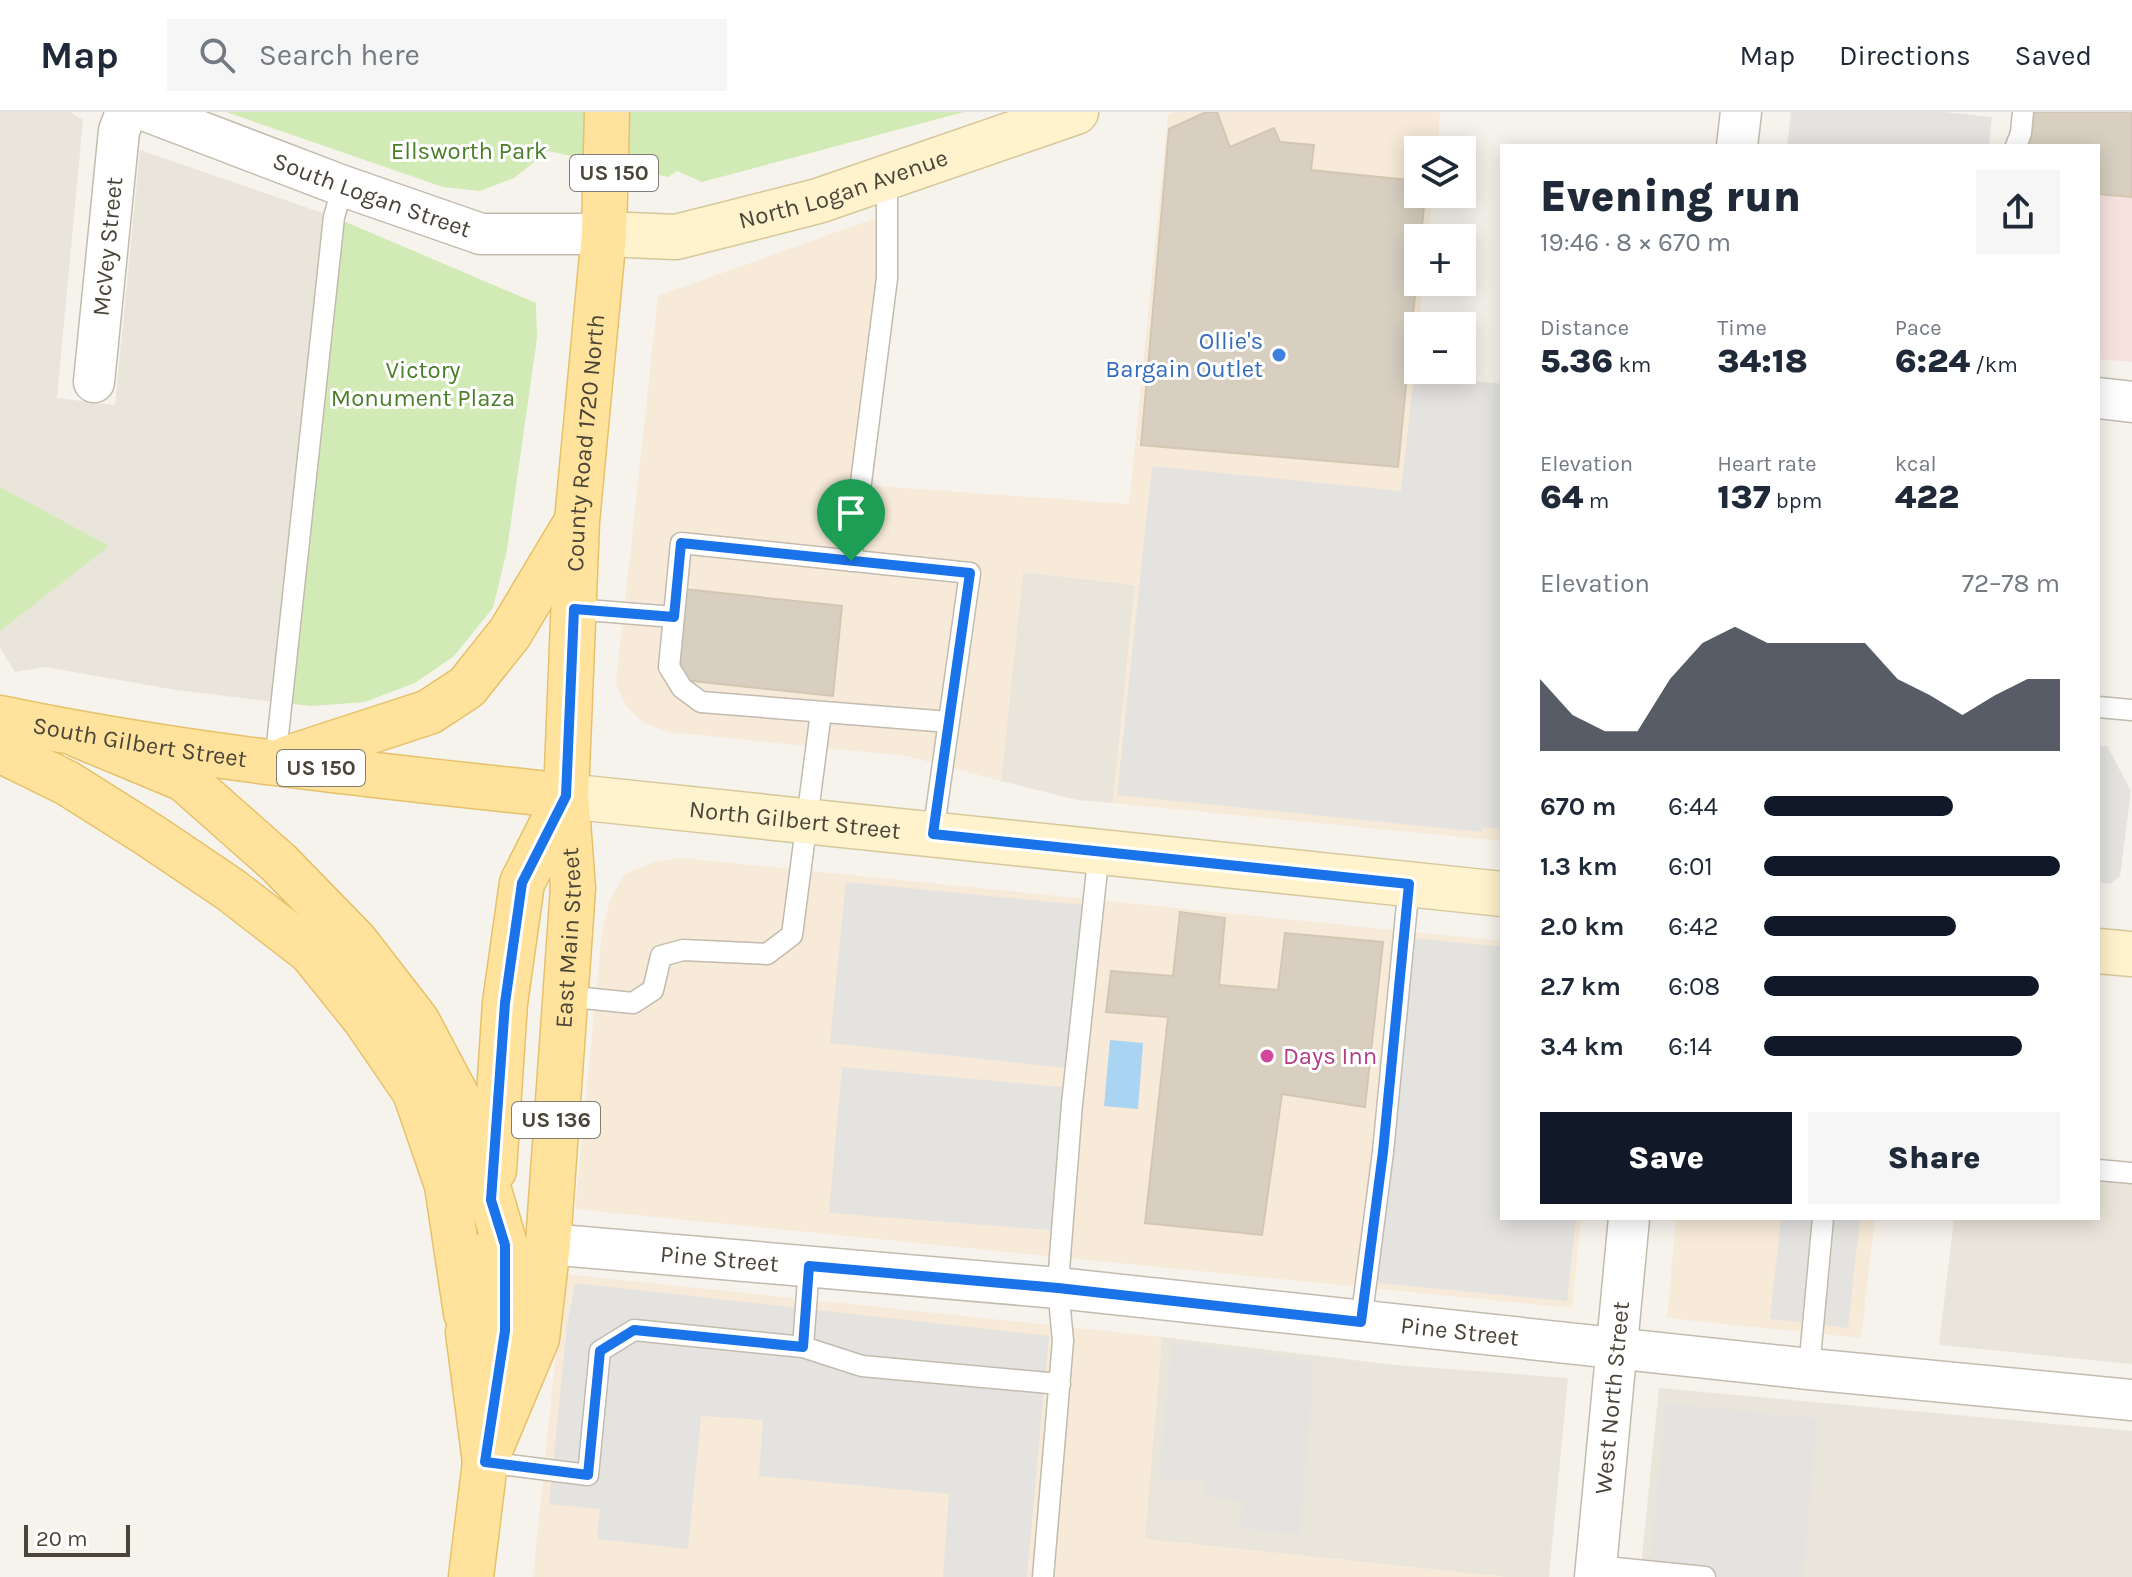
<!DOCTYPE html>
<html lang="en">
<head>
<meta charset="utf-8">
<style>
	body { margin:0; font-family:Karla,sans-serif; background:#f6f6f7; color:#1f2937; height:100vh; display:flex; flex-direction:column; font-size:30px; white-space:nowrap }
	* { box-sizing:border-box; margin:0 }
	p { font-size:26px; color:#747a83 }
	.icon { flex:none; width:44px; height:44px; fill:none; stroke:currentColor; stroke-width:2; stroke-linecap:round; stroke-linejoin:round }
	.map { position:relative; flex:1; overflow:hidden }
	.side { position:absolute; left:1500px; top:32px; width:600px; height:1076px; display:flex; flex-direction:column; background:#fff; border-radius:0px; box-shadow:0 4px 20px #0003 }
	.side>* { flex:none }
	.fabs { position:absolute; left:1404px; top:24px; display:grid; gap:16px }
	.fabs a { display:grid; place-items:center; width:72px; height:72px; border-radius:0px; background:#fff; box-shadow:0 4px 20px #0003; font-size:40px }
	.scale { position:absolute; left:24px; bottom:20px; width:106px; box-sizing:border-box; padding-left:8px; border:4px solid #4b4439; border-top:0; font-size:22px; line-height:28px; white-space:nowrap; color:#4b4439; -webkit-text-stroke:6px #fff; paint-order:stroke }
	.pin { position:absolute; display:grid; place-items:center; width:68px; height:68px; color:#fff; margin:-82px -34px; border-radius:50% 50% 50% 0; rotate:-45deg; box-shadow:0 0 8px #0007 }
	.pin .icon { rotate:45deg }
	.round { display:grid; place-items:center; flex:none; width:84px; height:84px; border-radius:0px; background:#f6f6f7 }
	.summary { display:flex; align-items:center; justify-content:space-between; height:136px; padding:0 40px }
	h1 { font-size:44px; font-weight:800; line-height:60px }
	.figures { display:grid; grid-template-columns:repeat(3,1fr); gap:12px; height:136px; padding:8px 40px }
	.figures div { display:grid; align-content:center }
	.figures b { font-size:34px; font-weight:800 }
	.figures small { font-size:22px; font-weight:400 }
	.figures p { font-size:22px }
	.chart { height:224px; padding:16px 40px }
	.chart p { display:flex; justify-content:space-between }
	.chart svg { width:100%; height:144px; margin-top:8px; fill:#111827; opacity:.7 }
	.primary-button { display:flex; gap:16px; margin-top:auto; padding:16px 40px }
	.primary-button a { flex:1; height:92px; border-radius:0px; background:#111827; color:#fff; font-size:32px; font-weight:800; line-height:92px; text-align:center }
	.primary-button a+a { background:#f6f6f7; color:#1f2937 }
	ul { padding:0 40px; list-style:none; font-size:26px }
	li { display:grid; grid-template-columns:128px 96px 1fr; align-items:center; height:60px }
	li i { height:20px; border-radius:10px; background:#111827 }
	header { display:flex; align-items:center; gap:48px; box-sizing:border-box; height:112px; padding:0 40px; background:#fff; border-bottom:2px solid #e0e1e3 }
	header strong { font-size:38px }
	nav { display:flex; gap:44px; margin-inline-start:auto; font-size:28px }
	.search { width:560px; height:72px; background:#f6f6f7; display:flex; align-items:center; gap:20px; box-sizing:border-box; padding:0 28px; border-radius:0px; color:#747a83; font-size:30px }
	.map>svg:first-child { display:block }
</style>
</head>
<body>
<header>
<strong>Map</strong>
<div class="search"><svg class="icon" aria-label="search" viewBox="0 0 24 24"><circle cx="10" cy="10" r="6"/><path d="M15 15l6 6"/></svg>Search here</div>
<nav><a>Map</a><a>Directions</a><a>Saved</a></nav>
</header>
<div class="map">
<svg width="2132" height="1465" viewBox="0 0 2132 1465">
	<rect width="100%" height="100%" fill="#f6f3ec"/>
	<path fill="#eae5da" d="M0 0H70L83 8 57 286 115 293 140 38 334 105 283 591 176 578 45 555 15 560 0 536V519L108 434 0 375Z
		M1023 460 1135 473 1113 691 1077 688 1001 669Z
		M2098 1058 2132 1061V1252L1939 1233 1954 1106H2098Z
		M1162 1225 1395 1253 1568 1266 1549 1465H1505L1144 1427Z
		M1659 1276 2132 1319V1465H1640Z"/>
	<path fill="#f7ead8" d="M1177 0H1440L1437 38H1418V82H1432L1428 126H1418V170H1423L1414 263 1502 272V729L1113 691 1135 473 1023 460 1001 669 907 644 669 620 644 611 626 594 616 572 658 184 887 102 861 373 1129 392 1168 3Z
		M682 746 1502 829V1106H1581L1572 1196 575 1097 602 819 610 787 625 762 654 750Z
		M1676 1106H1875L1861 1226 1667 1206Z
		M564 1162 1162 1225 1145 1427 1505 1465H533Z"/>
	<path fill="#f6e3e0" d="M2027 0H2132V250L2098 247V34H2025Z"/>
	<path fill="#d2eab5" d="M226 0H964L702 70 677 59 668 65 548 39 514 66 480 79 443 75Z
		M334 105 536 191 537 226 507 438 493 496 454 544 415 571 365 590 312 594 283 591Z
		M0 375 109 434 0 519Z"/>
	<path fill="#e5e3e0" d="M1791 0H1944L1992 5 1989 34H1787Z
		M1414 263 1502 272V717L1483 715 1482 720 1117 683 1152 354 1401 379Z
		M2098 634H2107L2131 679 2120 764 2110 772 2098 770Z
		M846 770 1093 794 1076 957 830 931Z
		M1404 825 1502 835V1106H1576L1567 1189 1366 1170Z
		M842 955 1074 976 1062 1119 829 1101Z
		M1781 1106H1860L1848 1216 1770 1207Z
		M575 1171 1049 1224 1027 1465H943L949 1382 759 1364 763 1308 701 1304 688 1437 597 1427 600 1397 549 1392 567 1213Z
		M1172 1231 1314 1248 1300 1423 1240 1416 1243 1389 1205 1385 1206 1369 1159 1366Z
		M1666 1291 1817 1307 1803 1465H1705L1649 1460Z"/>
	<path fill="#a9d4f2" d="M1110 928 1143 931 1138 997 1104 994Z"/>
	<path fill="#d8cfc1" stroke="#d3c7b4" stroke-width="2" d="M1206 0H1217L1230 35 1274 16 1280 30 1314 33 1311 58 1418 69V82H1425L1421 126H1418V153L1398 355 1141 333 1169 17Z
		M2031 0H2132V85L2098 82V34H2028Z
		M684 477 842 494 833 584 674 567Z
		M1180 800 1225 806 1219 873 1278 878 1285 821 1383 830 1365 995 1282 982 1262 1123 1145 1111 1168 905 1106 900 1111 859 1173 864Z"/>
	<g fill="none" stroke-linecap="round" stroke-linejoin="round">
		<defs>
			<path id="lane" d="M2016 34 2021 21 2023 0
				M851 449 887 166V65
				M574 497 674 505
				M2098 595 2132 598
				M275 651 334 105 343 74
				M933 722 970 461 681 431 669 555 682 576 701 590 949 610
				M564 884 633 891 653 878 661 844 683 838 767 842 792 823 821 600
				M2098 1058 2132 1061
				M1361 1210 1383 1040 1409 772
				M803 1235 809 1154
				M1809 1257 1823 1106
				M485 1350 588 1363 600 1239 634 1218 803 1235 862 1254 1060 1272
				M1596 1454 1705 1465
				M1043 1465 1063 1229 1058 1176 1060 1145 1072 992 1099 739"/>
			<g id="street">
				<path id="s1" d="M149 0 343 74 481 122H604"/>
				<path d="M1737 34 1741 0"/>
				<path id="s2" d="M94 270 119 19 126 0"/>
				<path d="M2098 286 2132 290"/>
				<path id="s3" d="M548 1132 1058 1176 1809 1257 2132 1288"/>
				<path id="s4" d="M1595 1465 1629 1106"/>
			</g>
			<g id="secondary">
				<path id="s5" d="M604 122 676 125 818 89 1076 0"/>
				<path id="s6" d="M566 684 1502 782"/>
				<path d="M2098 839 2132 842"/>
			</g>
			<g id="primary">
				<path id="s7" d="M0 606C186 645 376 663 566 684"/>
				<path d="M78 623 184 667 278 750 355 829 417 909 467 1003 505 1133V1219L494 1288"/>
				<path d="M0 638 67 671 151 724 231 778 311 840 365 907 415 980 447 1073 466 1201"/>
				<path d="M288 646 429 600 467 575 510 521 574 414"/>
				<path d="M494 1058 505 891 522 771 566 684"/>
				<path id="s8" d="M485 1350 537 1226 548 1132 573 776 566 684 577 409 604 122 607 0"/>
				<path d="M471 1465 485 1350 468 1220 487 1154 488 1142"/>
			</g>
		</defs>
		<use href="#lane" stroke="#c2bbae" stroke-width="23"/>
		<use href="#street" stroke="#c2bbae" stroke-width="43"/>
		<use href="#secondary" stroke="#d6c79b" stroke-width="47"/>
		<use href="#primary" stroke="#e6c16a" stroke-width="47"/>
		<use href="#lane" stroke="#fff" stroke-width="20"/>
		<use href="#street" stroke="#fff" stroke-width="40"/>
		<use href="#secondary" stroke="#fff3cd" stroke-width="44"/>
		<use href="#primary" stroke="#ffe39c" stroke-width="44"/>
	</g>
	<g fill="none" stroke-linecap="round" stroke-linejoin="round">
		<defs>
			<path id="route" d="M681 431 970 461 933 722 1409 772 1383 1040 1361 1210 1058 1176 809 1154 803 1235 634 1218 600 1239 588 1363 485 1350 505 1219V1133L491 1088 505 891 522 771 566 684 574 497 674 505Z"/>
		</defs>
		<use href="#route" stroke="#fff" stroke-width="16"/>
		<use href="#route" stroke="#1a73e8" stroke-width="10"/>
	</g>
	<circle fill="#3f7fe0" stroke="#fff" stroke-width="3" cx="1279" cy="243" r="8"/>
	<circle fill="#d1479c" stroke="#fff" stroke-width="3" cx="1267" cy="944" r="8"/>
	<g text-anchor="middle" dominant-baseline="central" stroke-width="6" stroke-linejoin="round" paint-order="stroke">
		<g fill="#fff" stroke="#817c74" stroke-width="2">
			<rect x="570" y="43" width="88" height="36" rx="6"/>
			<rect x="277" y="638" width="88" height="36" rx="6"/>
			<rect x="512" y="990" width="88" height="36" rx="6"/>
		</g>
		<g font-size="22" font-weight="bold" fill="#4b4439">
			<text x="614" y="61">US 150</text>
			<text x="321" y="656">US 150</text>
			<text x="556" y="1008">US 136</text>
		</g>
		<g font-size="24" fill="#4a7f2a" stroke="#fff">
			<text x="469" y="39">Ellsworth Park</text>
			<text x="423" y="258">Victory<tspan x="423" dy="28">Monument Plaza</tspan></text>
		</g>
		<g font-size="24" fill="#4b4439" stroke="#fff">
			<text stroke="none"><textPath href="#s5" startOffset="246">North Logan Avenue</textPath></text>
			<text stroke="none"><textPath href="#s1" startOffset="238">South Logan Street</textPath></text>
			<text stroke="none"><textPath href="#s2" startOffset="136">McVey Street</textPath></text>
			<text stroke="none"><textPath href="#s8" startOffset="1032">County Road 1720 North</textPath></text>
			<text stroke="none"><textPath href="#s7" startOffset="142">South Gilbert Street</textPath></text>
			<text stroke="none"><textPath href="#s6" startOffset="230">North Gilbert Street</textPath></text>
			<text stroke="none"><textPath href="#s8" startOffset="536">East Main Street</textPath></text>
			<text stroke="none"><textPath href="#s3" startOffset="172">Pine Street</textPath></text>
			<text stroke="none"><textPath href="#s3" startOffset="916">Pine Street</textPath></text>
			<text stroke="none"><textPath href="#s4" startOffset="180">West North Street</textPath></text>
		</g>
		<g font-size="24" fill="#366cbe" stroke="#fff" text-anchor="end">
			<text x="1263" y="229">Ollie's<tspan x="1263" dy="28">Bargain Outlet</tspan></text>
		</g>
		<g font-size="24" fill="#b23c85" stroke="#fff" text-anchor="start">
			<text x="1283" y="944">Days Inn</text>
		</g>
	</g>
</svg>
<div class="fabs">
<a><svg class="icon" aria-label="layers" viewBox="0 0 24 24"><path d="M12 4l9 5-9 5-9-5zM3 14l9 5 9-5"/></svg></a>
<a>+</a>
<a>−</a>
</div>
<div class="scale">20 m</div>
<div class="pin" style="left:851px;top:449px;background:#1e9e55"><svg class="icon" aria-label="arrive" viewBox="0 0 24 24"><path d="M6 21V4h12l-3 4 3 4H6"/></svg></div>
<section class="side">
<div class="summary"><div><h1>Evening run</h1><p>19:46 · 8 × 670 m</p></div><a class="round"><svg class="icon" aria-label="share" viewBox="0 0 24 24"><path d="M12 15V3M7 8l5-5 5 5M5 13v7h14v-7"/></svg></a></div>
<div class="figures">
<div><p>Distance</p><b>5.36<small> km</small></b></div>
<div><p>Time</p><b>34:18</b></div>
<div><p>Pace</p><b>6:24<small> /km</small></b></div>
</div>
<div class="figures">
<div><p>Elevation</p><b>64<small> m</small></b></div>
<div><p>Heart rate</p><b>137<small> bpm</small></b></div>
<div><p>kcal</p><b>422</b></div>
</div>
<div class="chart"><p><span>Elevation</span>72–78 m</p>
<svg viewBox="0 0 160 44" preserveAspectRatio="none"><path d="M0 44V22L10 33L20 38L30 38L40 22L50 11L60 6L70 11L80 11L90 11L100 11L110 22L120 27L130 33L140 27L150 22L160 22V44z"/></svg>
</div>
<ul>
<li><b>670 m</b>6:44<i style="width:64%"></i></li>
<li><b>1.3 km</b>6:01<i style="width:100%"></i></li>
<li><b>2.0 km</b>6:42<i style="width:65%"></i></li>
<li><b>2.7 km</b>6:08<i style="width:93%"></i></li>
<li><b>3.4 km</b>6:14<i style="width:87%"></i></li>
</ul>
<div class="primary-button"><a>Save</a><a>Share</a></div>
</section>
</div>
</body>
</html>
